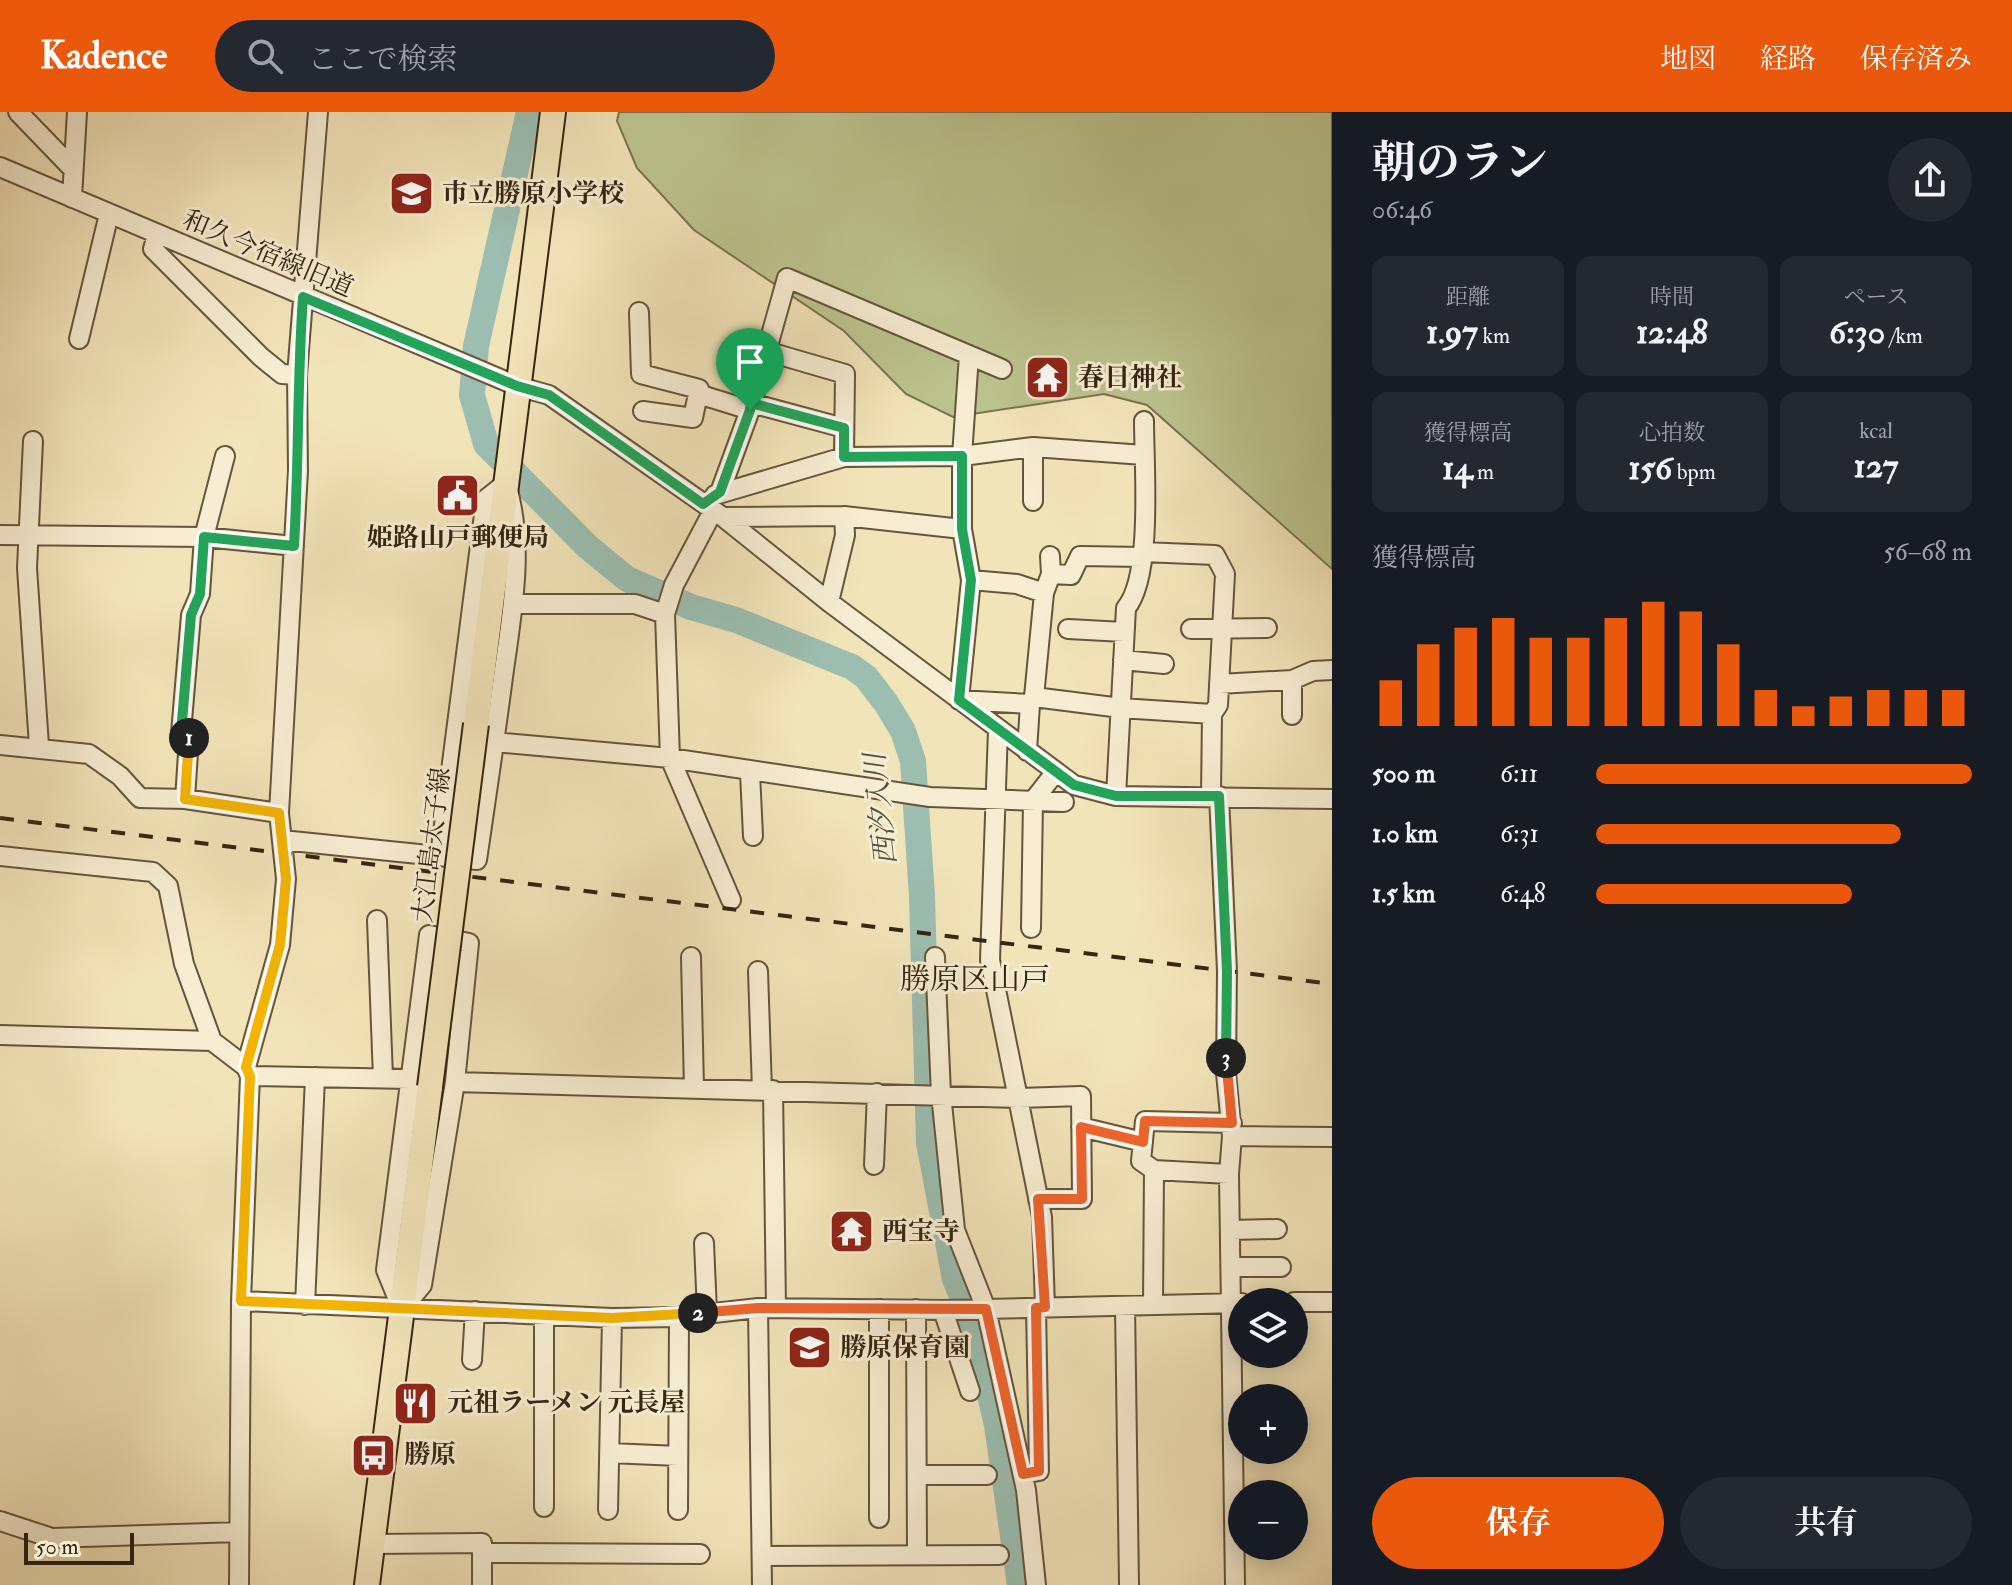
<!DOCTYPE html>
<html lang="ja">
<head>
<meta charset="utf-8">
<style>
	body { margin:0; font-family:"IM FELL Double Pica","Noto Serif JP",serif; background:#242831; color:#f1f3f6; height:100vh; display:flex; flex-direction:column; font-size:30px; white-space:nowrap }
	* { box-sizing:border-box; margin:0 }
	p { font-size:26px; color:#9ea1a6 }
	.icon { flex:none; width:44px; height:44px; fill:none; stroke:currentColor; stroke-width:2; stroke-linecap:round; stroke-linejoin:round }
	.map { position:relative; flex:1; overflow:hidden }
	.sheet { display:flex; flex-direction:column; background:#171b24; width:680px }
	.sheet>* { flex:none }
	.controls { position:absolute; left:1228px; top:1176px; display:grid; gap:16px }
	.controls a { display:grid; place-items:center; width:80px; height:80px; border-radius:50%; background:#171b24; box-shadow:0 4px 20px #0003; font-size:40px }
	.scale { position:absolute; left:24px; bottom:20px; width:110px; box-sizing:border-box; padding-left:8px; border:4px solid #362512; border-top:0; font-size:22px; line-height:28px; white-space:nowrap; color:#362512; -webkit-text-stroke:6px #f7edd2; paint-order:stroke }
	.pin { position:absolute; display:grid; place-items:center; width:68px; height:68px; color:#fff; margin:-82px -34px; border-radius:50% 50% 50% 0; rotate:-45deg; box-shadow:0 0 8px #0007 }
	.pin .icon { rotate:45deg }
	.km { position:absolute; width:40px; height:40px; margin:-20px; border-radius:50%; background:#222; color:#fff; font-size:22px; line-height:40px; text-align:center }
	.round { display:grid; place-items:center; flex:none; width:84px; height:84px; border-radius:42px; background:#242831 }
	.head { display:flex; align-items:center; justify-content:space-between; height:136px; padding:0 40px }
	h1 { font-size:44px; font-weight:700; line-height:60px }
	.figures { display:grid; grid-template-columns:repeat(3,1fr); gap:12px; height:136px; padding:8px 40px }
	.figures div { display:grid; align-content:center; border-radius:16px; background:#242831; text-align:center }
	.figures b { font-size:34px; font-weight:700 }
	.figures small { font-size:22px; font-weight:400 }
	.figures p { font-size:22px }
	.chart { height:224px; padding:16px 40px }
	.chart p { display:flex; justify-content:space-between }
	.chart svg { width:100%; height:144px; margin-top:8px; stroke:#ea580c; stroke-width:6 }
	.primary-button { display:flex; gap:16px; margin-top:auto; padding:16px 40px }
	.primary-button a { flex:1; height:92px; border-radius:48px; background:#ea580c; color:#fff; font-size:32px; font-weight:700; line-height:92px; text-align:center }
	.primary-button a+a { background:#242831; color:#f1f3f6 }
	ul { padding:0 40px; list-style:none; font-size:26px }
	li { display:grid; grid-template-columns:128px 96px 1fr; align-items:center; height:60px }
	li i { height:20px; border-radius:10px; background:#ea580c }
	header { display:flex; align-items:center; gap:48px; box-sizing:border-box; height:112px; padding:0 40px; background:#ea580c; color:#fff }
	header strong { font-size:38px }
	nav { display:flex; gap:44px; margin-inline-start:auto; font-size:28px }
	.search { width:560px; height:72px; background:#242831; display:flex; align-items:center; gap:20px; box-sizing:border-box; padding:0 28px; border-radius:44px; color:#9ea1a6; font-size:30px }
	main { display:flex; flex:1; min-height:0 }
	.map>svg:first-child { display:block }
</style>
</head>
<body>
<header>
<strong>Kadence</strong>
<div class="search"><svg class="icon" aria-label="search" viewBox="0 0 24 24"><circle cx="10" cy="10" r="6"/><path d="M15 15l6 6"/></svg>ここで検索</div>
<nav><a>地図</a><a>経路</a><a>保存済み</a></nav>
</header>
<main>
<div class="map">
<svg width="1332" height="1473" viewBox="0 0 1332 1473">
	<rect width="100%" height="100%" fill="#f2e4b9"/>
	<filter id="stains"><feTurbulence type="fractalNoise" baseFrequency=".0025" numOctaves="4"/><feColorMatrix values="0 0 0 0 .2 0 0 0 0 .09 0 0 0 0 .02 0 0 0 .5 -.17"/></filter>
	<radialGradient id="worn" r=".72"><stop offset=".6" stop-color="#630" stop-opacity="0"/><stop offset="1" stop-color="#630" stop-opacity=".3"/></radialGradient>
	<path fill="#bcc48e" stroke="#797450" stroke-width="2" d="M619 0H1332V457L1147 293 1104 282 953 305 906 282 844 219 694 118 637 56 617 9Z"/>
	<g fill="none" stroke-linecap="round" stroke-linejoin="round">
		<path stroke="#9bbeb1" stroke-width="26" d="M529 0 476 234 472 283 486 332 588 435 627 467 691 495 736 508 852 555 866 565 886 591 903 619 913 649 922 784 929 1031 955 1167 974 1214 997 1313 1020 1473"/>
		<defs>
			<path id="minor" d="M18 0 73 57
				M0 55 517 274 549 283 723 405 829 490 1074 673 1116 684 1332 687
				M72 86 77 0
				M157 123 153 137 261 245 282 262 297 263
				M639 200 641 262 699 277 693 306 643 299
				M79 227 109 102
				M766 239 845 262 844 345
				M969 243 962 344V417L971 468 959 588 1030 592 1034 585 1121 596 1212 602 1218 593 1225 462 1215 443 1143 440
				M698 282 750 298
				M751 291 844 316
				M33 329 27 456 39 634
				M720 380 750 298 787 166 1002 257
				M715 383 844 345 962 344 1033 335 1144 343
				M1033 389V335
				M713 399 674 473 665 502 670 646 731 788
				M723 405 844 404 962 417
				M0 423 204 425 294 434
				M1051 462 1071 463 1080 444 1142 445
				M971 468 1017 472 1044 481
				M829 490 845 423 844 404
				M513 492H635L665 502
				M1068 517 1124 520
				M1191 517 1267 516
				M1123 548 1164 552
				M1219 572 1292 568 1313 559 1332 558
				M1034 585 1044 481 1051 462 1050 444
				M1292 603V568
				M998 618 990 848 1042 1105 1045 1195
				M494 630 670 646 930 685 1064 690
				M0 633 89 642 120 664 140 686 185 687 279 701
				M1027 639 1030 592
				M750 661 753 724
				M1211 683 1212 602
				M1116 684 1126 496C1153 464 1144 354 1144 309
				M1219 684 1227 859 1226 961 1232 1024 1229 1062 1235 1473
				M185 687 189 626 181 621 191 503 200 482 204 425 225 344
				M282 728 477 748C486 687 495 626 503 565 512 499 525 435 506 371L486 387 440 744
				M0 744 153 760 168 774 184 852 212 929
				M377 808 383 966
				M1031 816 1033 689 1054 662
				M429 823 469 831 455 970 422 1173 402 1197 386 1158Z
				M691 845 694 976
				M935 845 941 982 955 1118 986 1197 1026 1378 1036 1473
				M758 859 762 978
				M0 923 212 929 246 955 250 964 410 967
				M246 955 280 833 286 767 279 701 298 359 297 263 318 0
				M455 970 1019 986 1081 984 1082 1087H1038
				M773 978 776 1196
				M1081 1015 1143 1030
				M1232 1024 1332 1025
				M874 1053 877 981
				M1229 1062 1154 1058 1141 1049 1145 1009 1232 1011
				M1231 1118 1277 1117
				M704 1131 707 1200
				M1232 1155H1281
				M241 1189 612 1206 679 1205 758 1196 943 1198 1242 1191
				M1294 1190H1332
				M305 1193 315 965
				M1153 1193 1154 1058
				M1125 1194 1129 1473
				M758 1196 762 1473
				M879 1197V1406
				M916 1197 917 1443
				M943 1198 970 1279
				M472 1248 475 1199
				M610 1341 678 1344
				M1023 1362 1039 1359 1036 1196
				M917 1363H987
				M544 1395V1203
				M608 1398 612 1206
				M678 1398 679 1205
				M0 1409 52 1426 239 1420
				M373 1432 482 1431V1473
				M484 1441 700 1442
				M762 1444 999 1443
				M239 1473 241 1189 250 964"/>
			<path id="major" d="M476 612 553 0
				M367 1473 430 975"/>
		</defs>
		<use href="#minor" stroke="#65553c" stroke-width="22"/>
		<use href="#major" stroke="#362512" stroke-width="28"/>
		<use href="#minor" stroke="#f7edd2" stroke-width="18"/>
		<use href="#major" stroke="#f2e4b9" stroke-width="24"/>
		<path stroke="#362512" stroke-width="4" stroke-dasharray="14 14" stroke-linecap="butt" d="M0 706 1332 872"/>
		<defs>
			<path id="major-bridge" d="M430 975 476 612"/>
		</defs>
		<use href="#major-bridge" stroke="#362512" stroke-width="28" stroke-linecap="butt"/>
		<use href="#major-bridge" stroke="#f2e4b9" stroke-width="24"/>
	</g>
	<g fill="none" stroke-linecap="round" stroke-linejoin="round">
		<defs>
			<path id="split-1" d="M189 626 181 621 191 503 200 482 204 425 294 434C299 351 297 268 303 185L517 274 549 283 703 392 720 380 750 298"/>
			<path id="split-2" d="M189 626 185 687 279 701 286 767 280 833 246 955 250 964 241 1189 612 1206 698 1201"/>
			<path id="split-3" d="M698 1201 758 1196 986 1197 1023 1362 1039 1359 1036 1196 1045 1195 1038 1087H1082L1081 1015 1143 1030 1145 1009 1232 1011 1226 946"/>
			<path id="split-4" d="M750 298 751 291 844 316V345L962 344V417L971 468 959 588 1074 673 1116 684H1219L1227 859 1226 946"/>
		</defs>
		<use href="#split-1" stroke="#fff" stroke-width="16"/>
		<use href="#split-2" stroke="#fff" stroke-width="16"/>
		<use href="#split-3" stroke="#fff" stroke-width="16"/>
		<use href="#split-4" stroke="#fff" stroke-width="16"/>
		<use href="#split-1" stroke="#22a559" stroke-width="10"/>
		<use href="#split-2" stroke="#f5b400" stroke-width="10"/>
		<use href="#split-3" stroke="#f0652b" stroke-width="10"/>
		<use href="#split-4" stroke="#22a559" stroke-width="10"/>
	</g>
	<defs>
		<symbol id="school-square" viewBox="-11 -11 22 22"><rect x="-9" y="-9" width="18" height="18" rx="4" fill="#8f2418" stroke="#f7edd2"/><path d="M0-5L7-2L0 1L-7-2ZM-4 1L0 2.5L4 1V4Q0 6-4 4Z" fill="#fff"/></symbol>
		<symbol id="temple-square" viewBox="-11 -11 22 22"><rect x="-9" y="-9" width="18" height="18" rx="4" fill="#8f2418" stroke="#f7edd2"/><path d="M0-6L5-2H3V0L6.5 2.5H4V6H1.5V3h-3V6H-4V2.5H-6.5L-3 0V-2H-5Z" fill="#fff"/></symbol>
		<symbol id="civic-square" viewBox="-11 -11 22 22"><rect x="-9" y="-9" width="18" height="18" rx="4" fill="#8f2418" stroke="#f7edd2"/><path d="M-.6-6.5H3V-4.5H.6V-3L4-1V1h2V6H-6V1h2V-1L-.6-3ZM-1.2 2.5V6h2.4V2.5Z" fill="#fff"/></symbol>
		<symbol id="restaurant-square" viewBox="-11 -11 22 22"><rect x="-9" y="-9" width="18" height="18" rx="4" fill="#8f2418" stroke="#f7edd2"/><path d="M-5-6h1v4h1v-4h1v4h1v-4h1v5L-1.5 .5V6h-2V.5L-5-1ZM5-6V6H3V1.5H1.5Q1.5-4 5-6Z" fill="#fff"/></symbol>
		<symbol id="bus-square" viewBox="-11 -11 22 22"><rect x="-9" y="-9" width="18" height="18" rx="4" fill="#8f2418" stroke="#f7edd2"/><path d="M-5-6H5V4H4V6H2V4H-2V6H-4V4H-5ZM-3.5-4V0h7V-4ZM-3.5 1.2v1.5H-2V1.2ZM2 1.2v1.5H3.5V1.2Z" fill="#fff"/></symbol>
	</defs>
	<g fill-rule="evenodd">
		<use href="#school-square" x="386" y="56" width="51" height="51"/>
		<use href="#temple-square" x="1022" y="240" width="51" height="51"/>
		<use href="#civic-square" x="432" y="358" width="51" height="51"/>
		<use href="#temple-square" x="826" y="1094" width="51" height="51"/>
		<use href="#school-square" x="784" y="1210" width="51" height="51"/>
		<use href="#restaurant-square" x="390" y="1266" width="51" height="51"/>
		<use href="#bus-square" x="348" y="1318" width="51" height="51"/>
	</g>
	<g text-anchor="middle" dominant-baseline="central" stroke-width="6" stroke-linejoin="round" paint-order="stroke">
		<g font-size="26" font-weight="bold" fill="#362512" stroke="#f7edd2" text-anchor="start">
			<text x="442" y="82">市立勝原小学校</text>
			<text x="1078" y="266">春日神社</text>
			<text x="458" y="426" text-anchor="middle">姫路山戸郵便局</text>
			<text x="882" y="1120">西宝寺</text>
			<text x="840" y="1236">勝原保育園</text>
			<text x="447" y="1291">元祖ラーメン 元長屋</text>
			<text x="404" y="1343">勝原</text>
		</g>
		<g font-size="26" fill="#362512" stroke="#f7edd2">
			<text transform="translate(268 142) rotate(23)">和久今宿線旧道</text>
			<text transform="translate(432 733) rotate(-83)">大江島太子線</text>
		</g>
		<g font-size="28" font-style="italic" fill="#545342" stroke="#f7edd2">
			<text transform="translate(881 697) rotate(-96)">西汐入川</text>
		</g>
		<g font-size="30" fill="#362512" stroke="#f7edd2">
			<text x="975" y="867">勝原区山戸</text>
		</g>
	</g>
	<rect width="100%" height="100%" filter="url(#stains)"/>
	<rect width="100%" height="100%" fill="url(#worn)"/>
</svg>
<div class="controls">
<a><svg class="icon" aria-label="layers" viewBox="0 0 24 24"><path d="M12 4l9 5-9 5-9-5zM3 14l9 5 9-5"/></svg></a>
<a>+</a>
<a>−</a>
</div>
<div class="scale">50 m</div>
<div class="pin" style="left:750px;top:298px;background:#1e9e55"><svg class="icon" aria-label="arrive" viewBox="0 0 24 24"><path d="M6 21V4h12l-3 4 3 4H6"/></svg></div>
<b class="km" style="left:189px;top:626px">1</b>
<b class="km" style="left:698px;top:1201px">2</b>
<b class="km" style="left:1226px;top:946px">3</b>
</div>
<section class="sheet">
<div class="head"><div><h1>朝のラン</h1><p>06:46</p></div><a class="round"><svg class="icon" aria-label="share" viewBox="0 0 24 24"><path d="M12 15V3M7 8l5-5 5 5M5 13v7h14v-7"/></svg></a></div>
<div class="figures">
<div><p>距離</p><b>1.97<small> km</small></b></div>
<div><p>時間</p><b>12:48</b></div>
<div><p>ペース</p><b>6:30<small> /km</small></b></div>
</div>
<div class="figures">
<div><p>獲得標高</p><b>14<small> m</small></b></div>
<div><p>心拍数</p><b>156<small> bpm</small></b></div>
<div><p>kcal</p><b>127</b></div>
</div>
<div class="chart"><p><span>獲得標高</span>56–68 m</p>
<svg viewBox="0 0 160 44" preserveAspectRatio="none"><path d="M5 44V30M15 44V19M25 44V14M35 44V11M45 44V17M55 44V17M65 44V11M75 44V6M85 44V9M95 44V19M105 44V33M115 44V38M125 44V35M135 44V33M145 44V33M155 44V33"/></svg>
</div>
<ul>
<li><b>500 m</b>6:11<i style="width:100%"></i></li>
<li><b>1.0 km</b>6:31<i style="width:81%"></i></li>
<li><b>1.5 km</b>6:48<i style="width:68%"></i></li>
</ul>
<div class="primary-button"><a>保存</a><a>共有</a></div>
</section>
</main>
</body>
</html>
